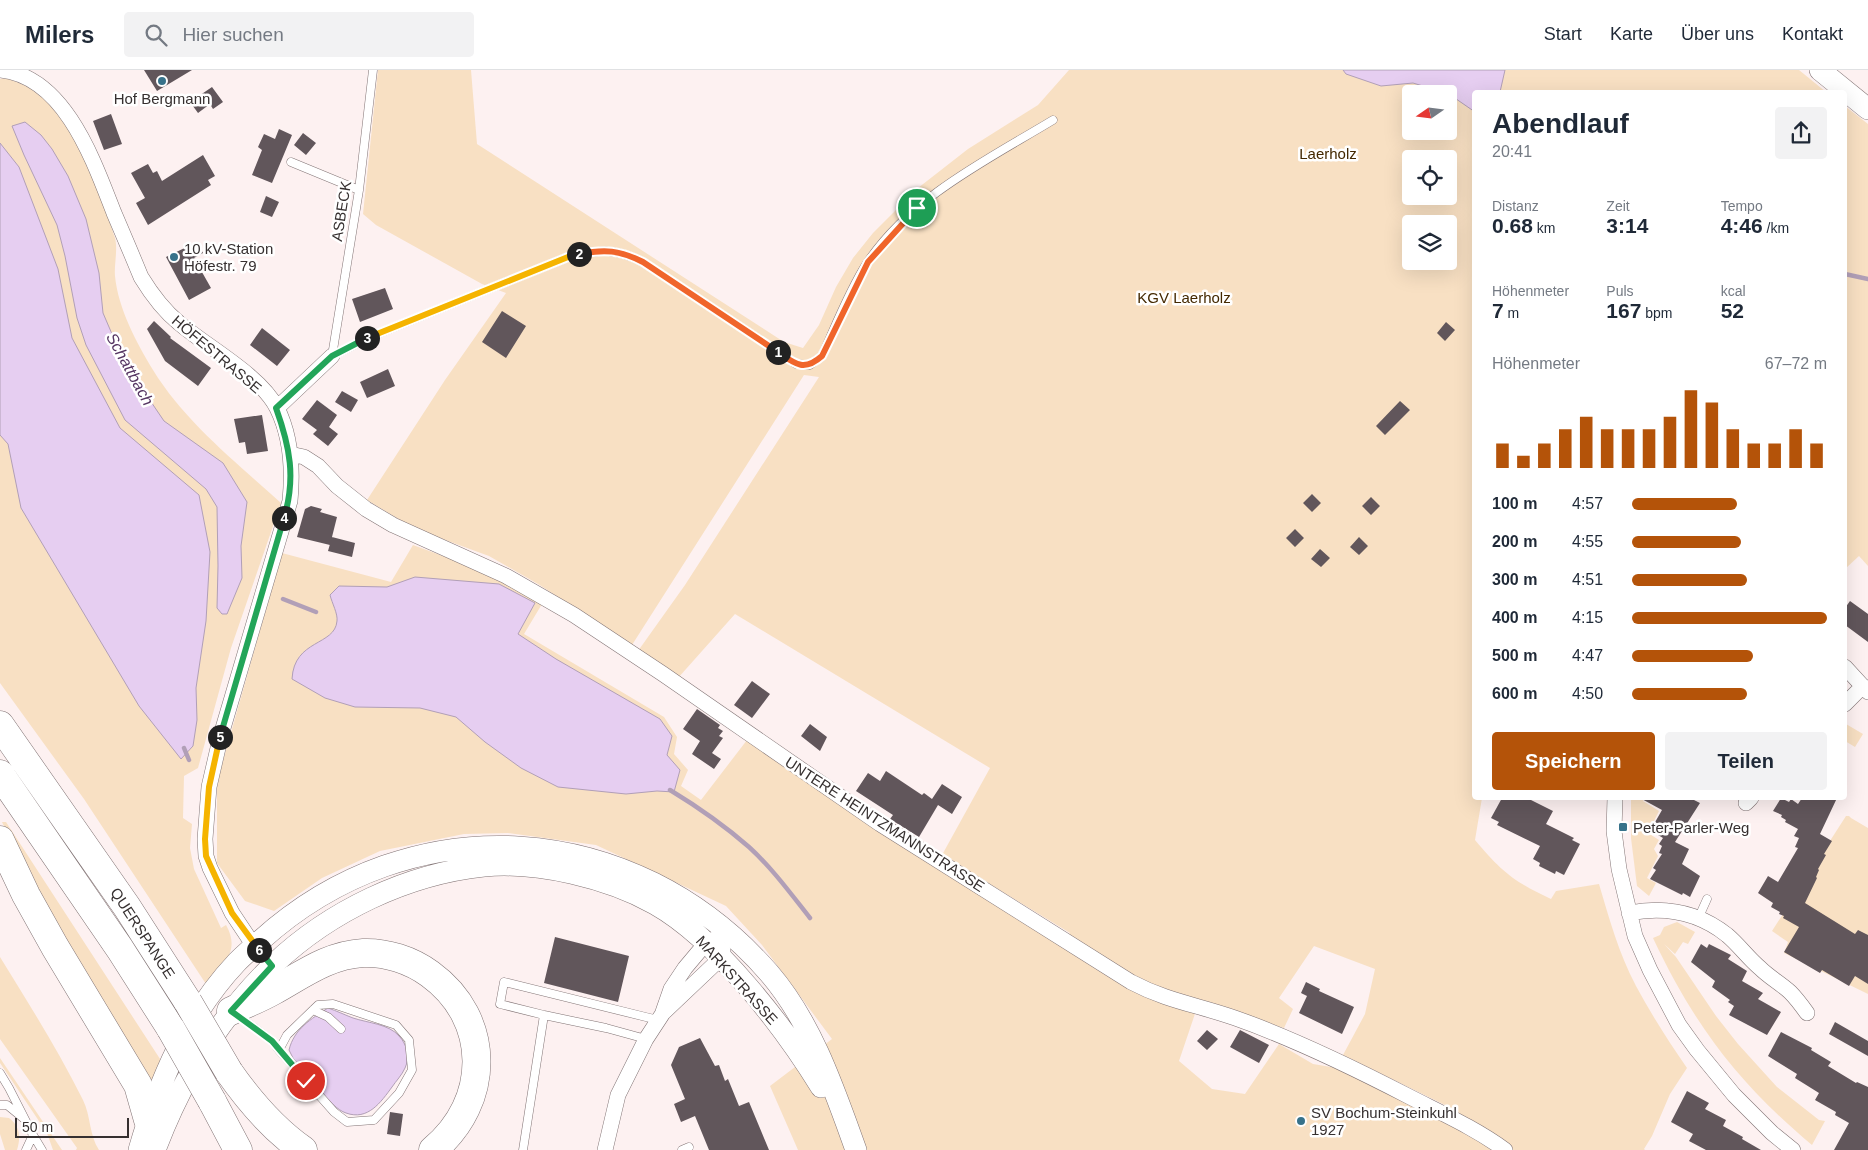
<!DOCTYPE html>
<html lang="de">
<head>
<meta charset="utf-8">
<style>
	body { margin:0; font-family:Helvetica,sans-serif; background:#f2f2f3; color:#1f2937; height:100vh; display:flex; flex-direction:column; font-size:19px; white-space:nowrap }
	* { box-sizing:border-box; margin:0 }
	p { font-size:16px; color:#747a83 }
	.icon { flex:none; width:28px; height:28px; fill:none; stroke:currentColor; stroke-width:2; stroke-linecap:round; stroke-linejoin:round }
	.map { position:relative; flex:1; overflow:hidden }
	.details { position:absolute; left:1472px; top:20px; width:375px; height:710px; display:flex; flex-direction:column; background:#fff; border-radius:5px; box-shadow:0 5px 20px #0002 }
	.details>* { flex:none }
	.needle { width:32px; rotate:256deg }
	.fabs { position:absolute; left:1402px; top:15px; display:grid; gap:10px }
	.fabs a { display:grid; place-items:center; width:55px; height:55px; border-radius:5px; background:#fff; box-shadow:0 5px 20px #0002; font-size:25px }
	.scale { position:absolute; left:15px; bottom:12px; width:114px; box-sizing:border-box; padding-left:5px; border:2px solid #363030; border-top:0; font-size:14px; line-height:18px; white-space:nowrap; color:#363030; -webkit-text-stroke:4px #fff; paint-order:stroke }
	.pin { position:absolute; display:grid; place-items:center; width:42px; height:42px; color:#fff; margin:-21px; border:2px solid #fff; border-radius:50%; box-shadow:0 1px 5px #0007 }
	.km { position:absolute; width:25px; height:25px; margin:-12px; border-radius:50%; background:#222; color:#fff; font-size:14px; line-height:25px; text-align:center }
	.round { display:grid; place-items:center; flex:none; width:52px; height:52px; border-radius:5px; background:#f2f2f3 }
	.headline { display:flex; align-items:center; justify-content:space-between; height:85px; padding:0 20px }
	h1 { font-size:28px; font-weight:700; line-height:38px }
	.metrics { display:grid; grid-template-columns:repeat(3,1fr); gap:8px; height:85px; padding:5px 20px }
	.metrics div { display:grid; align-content:center }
	.metrics b { font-size:21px; font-weight:700 }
	.metrics small { font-size:14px; font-weight:400 }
	.metrics p { font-size:14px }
	.chart { height:140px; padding:10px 20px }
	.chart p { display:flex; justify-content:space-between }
	.chart svg { width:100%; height:90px; margin-top:5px; stroke:#b45309; stroke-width:6 }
	.primary-button { display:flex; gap:10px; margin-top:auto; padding:10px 20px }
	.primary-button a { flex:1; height:58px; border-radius:5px; background:#b45309; color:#fff; font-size:20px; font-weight:700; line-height:58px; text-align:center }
	.primary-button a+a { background:#f2f2f3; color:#1f2937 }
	ul { padding:0 20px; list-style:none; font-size:16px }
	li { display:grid; grid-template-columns:80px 60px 1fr; align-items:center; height:38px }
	li i { height:12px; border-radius:6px; background:#b45309 }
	header { display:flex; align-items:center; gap:30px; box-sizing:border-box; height:70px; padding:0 25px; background:#fff; border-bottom:1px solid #e0e1e3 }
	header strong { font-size:24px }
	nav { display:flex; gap:28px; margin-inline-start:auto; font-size:18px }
	.search { width:350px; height:45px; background:#f2f2f3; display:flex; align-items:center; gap:12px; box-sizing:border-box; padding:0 18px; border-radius:5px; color:#747a83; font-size:19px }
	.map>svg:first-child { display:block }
</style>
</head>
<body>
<header>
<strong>Milers</strong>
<div class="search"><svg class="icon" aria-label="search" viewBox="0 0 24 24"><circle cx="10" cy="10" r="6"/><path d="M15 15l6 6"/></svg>Hier suchen</div>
<nav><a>Start</a><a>Karte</a><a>Über uns</a><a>Kontakt</a></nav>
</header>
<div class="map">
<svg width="1868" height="1080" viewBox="0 0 1868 1080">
	<rect width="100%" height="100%" fill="#fdf1f1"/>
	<path fill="#f8e0c3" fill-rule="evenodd" d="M378 0H471L477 74 784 272 803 278 819 255 836 217 853 188 873 163 918 118 968 79 1038 35 1069 0H1799L1826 22H1475V728H1482L1475 770C1501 801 1514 812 1551 829L1556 821 1599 814C1609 848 1619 884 1636 916 1651 944 1669 972 1687 998L1670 1024 1652 1066 1644 1079 1645 1080H798L770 1016 832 969 762 875 726 836 596 775 508 763 464 764 380 781 322 808 274 841 245 831 217 793V712L282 483 391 512 413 475 500 507 542 534 524 564 664 647 677 667 674 684 688 700 681 716 701 730 747 670 1059 874 1070 863 942 785 990 698 735 544 678 608 638 581 685 515 819 307 804 305 632 575 538 514 489 486 415 459 367 430 445 310 506 223 482 214 376 155 363 144ZM1411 24H1449V61H1411ZM1411 89H1449V126H1411ZM1411 154H1449V191H1411ZM1314 876 1375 899 1365 944 1343 985 1445 1035 1496 1065 1343 999 1313 994 1279 974 1245 1024 1212 1019 1179 991 1199 932 1284 958 1293 939 1279 928Z
		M6 8C14 11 23 14 31 19 71 43 102 124 115 168 118 180 114 194 115 206 118 238 136 272 153 300 185 352 236 392 281 433L231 578 198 698 184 706 183 748 192 754 190 778 194 799 221 858 226 855C241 882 223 893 206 914L84 729 0 613V9Z
		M1845 36 1868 54V496L1859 486 1845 499Z
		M1846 654 1863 664 1855 677 1845 671Z
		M1631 728H1645L1643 731 1659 741 1648 763 1659 770 1654 779 1658 786 1647 808 1656 813 1649 826 1637 816 1631 768Z
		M1846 746H1849L1851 748 1868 758V924L1784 883 1788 872 1772 861Z
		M2 752H6L162 992 149 1019 18 787Z
		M1677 852 1695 862 1688 874 1683 872 1675 884 1664 874 1676 887 1716 946 1738 974 1777 1017 1819 1050 1825 1051 1812 1075C1738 1013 1694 955 1653 868L1660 865 1664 857Z
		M0 887C29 934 58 980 83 1030 91 1046 89 1065 99 1080H76L77 1078 0 969Z
		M0 988 62 1080H53L47 1063 0 993Z
		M0 1047 9 1048C20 1056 21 1067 17 1080H5L0 1064Z"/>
	<path fill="#e6cef1" stroke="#b19fb7" d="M1343 0H1505L1500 22H1475V42L1449 24 1413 13 1381 16 1346 4Z
		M25 52 41 65 52 79 68 106 86 149 99 203 103 243 124 292 164 351 223 393 247 432 241 476 242 508 227 544H222L217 538 218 496 217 437 206 419 125 350 86 275 77 248 65 186 57 155 24 85 12 56Z
		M0 73 19 97 58 199 72 268 120 358 199 425 210 482 206 551 196 618 197 650 193 676 181 689 139 636 21 438 8 374 0 365Z
		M415 507 499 514 535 533 518 564 556 589 660 649 672 666 667 685 680 700 674 722 657 721 626 724 558 717 521 698 485 672 456 647 420 638 355 637 325 628 292 609C294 569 335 576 337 551 338 544 332 533 330 525L339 516 387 517Z
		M328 938C337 941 345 945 353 948 368 953 389 954 399 966 407 974 410 988 405 998 402 1005 396 1011 392 1017 381 1032 368 1051 346 1043 330 1038 306 1002 293 988L289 980C294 959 311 949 328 938Z"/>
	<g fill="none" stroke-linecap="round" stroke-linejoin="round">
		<path stroke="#b19fb7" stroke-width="4.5" d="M1845 204 1868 209
			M283 529 316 542
			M184 678 189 690
			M670 720C698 737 725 756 749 777 772 798 791 824 810 848"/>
	</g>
	<path fill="#61565b" d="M144 0H192L157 21Z
		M212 17 223 32 213 39 210 34 198 43 190 32Z
		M111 44 122 74 104 80 93 51Z
		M279 59 292 65 272 113 252 105 262 80 258 77 264 64 275 69Z
		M303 63 316 73 306 85 294 75Z
		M203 85 215 106 208 110 211 115 148 155 136 133 145 128 131 103 148 94 153 103 157 101 162 111Z
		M266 126 279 132 272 147 260 142Z
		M197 172 203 183 194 188 211 218 189 230 166 187Z
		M385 218 393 239 360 252 352 229Z
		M502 241 526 256 506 288 482 272Z
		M154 251 171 267 170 268 211 298 198 316 165 291 147 259Z
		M1446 252 1455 260 1445 271 1437 263Z
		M262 258 290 280 277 296 250 275Z
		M388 299 395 316 367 328 360 312Z
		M342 321 358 330 351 342 335 332Z
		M317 330 337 345 329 357 338 364 328 376 313 364 317 360 302 349Z
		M1400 331 1410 340 1385 365 1376 356Z
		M262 345 268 381 247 384 245 372 239 373 234 349Z
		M1312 424 1321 433 1312 442 1303 433Z
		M1371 427 1380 436 1371 445 1362 436Z
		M311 436 322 439 320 442 337 447 330 475 297 467 305 439Z
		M1295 459 1304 468 1295 477 1286 468Z
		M332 467 355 473 352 487 328 481Z
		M1359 467 1368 476 1359 485 1350 477Z
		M1320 479 1330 488 1321 497 1311 489Z
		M1850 531 1868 544V572L1845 555V538Z
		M752 611 770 624 752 648 734 635Z
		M697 639 720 655 718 658 723 661 719 666 723 668 712 683 721 689 714 699 692 684 700 671 683 659Z
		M810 654 827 667 820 681 801 666Z
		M886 701 922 725 924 723 932 729 942 714 962 727 952 744 938 735 919 767 890 749 893 745 856 721 868 703 880 711Z
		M1502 728H1527L1553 741 1546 754 1574 768 1572 770 1580 774 1564 805 1556 801 1555 804 1539 796 1540 793 1533 789 1540 776 1497 755 1499 752 1491 748Z
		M1640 728H1690L1700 733 1675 772 1689 779 1682 794 1700 806 1690 827 1683 823 1682 825 1650 809 1656 800 1653 798 1662 784 1659 783 1662 776 1659 774 1663 768 1653 762 1657 756 1654 754 1662 740Z
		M1781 728 1789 732 1791 729 1798 734 1802 728H1837L1820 764 1832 771 1824 784 1826 785 1818 799 1819 800 1816 807 1817 808 1805 833 1855 864 1858 860 1868 865V914L1855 906 1849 916 1822 900 1820 903 1784 882 1799 857 1783 848 1784 846 1779 844 1780 842 1771 837 1773 833 1758 823 1768 806 1778 812 1798 778 1795 777 1799 768 1794 766 1798 759 1785 752 1786 750 1781 747 1782 745 1773 741Z
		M555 867 629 886 618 932 544 913Z
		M1701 874 1707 878 1709 874 1731 885 1728 889 1747 901 1742 911 1763 923 1758 929 1781 942 1767 965 1729 945 1734 936 1728 932 1730 930 1712 917 1715 911 1691 892Z
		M1306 912 1320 919 1319 921 1354 937 1342 964 1299 943 1307 926 1301 923Z
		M1835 952 1868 971V986L1829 964Z
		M1207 960 1218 969 1207 980 1197 971Z
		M1240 960 1269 975 1259 993 1230 977Z
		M1781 962 1812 978 1811 980 1831 992 1828 996 1856 1013 1857 1012 1868 1017V1080H1834L1849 1053 1835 1045 1836 1042 1815 1030 1819 1023 1795 1008 1797 1004 1768 986Z
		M700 968 715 996 719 995 725 1011 728 1009 739 1036 749 1032 769 1080H709L695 1046 681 1052 674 1034 685 1029 671 995 679 977Z
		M1687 1021 1709 1033 1705 1039 1726 1050 1723 1056 1743 1067 1742 1069 1761 1080H1706L1689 1071 1693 1064 1671 1052Z
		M390 1042 403 1044 400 1066 387 1064Z"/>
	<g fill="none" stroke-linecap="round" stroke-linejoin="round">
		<defs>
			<path id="lane" d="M291 92 359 120
				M332 286 370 267 568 187C599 180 613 177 643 192L796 294 810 295 822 286C836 255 849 221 867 193 912 126 987 90 1053 50
				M332 286 359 120 373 0
				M1698 849 1707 829
				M313 940 328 947 341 959
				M236 944 272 971 279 980 334 1042 347 1052 374 1050 399 1023 412 1000 409 970 396 955 333 934 318 935 287 965 279 980
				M544 945 500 934 504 912 658 950
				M0 1003 9 1018 33 1065 26 1080
				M0 1035H7L23 1048
				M33 1065 42 1080
				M523 1080 544 945 606 958 646 969
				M682 1080 689 1077"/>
			<path id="street" d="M0 0C65 6 94 92 114 143 123 164 132 185 141 207 152 225 163 240 179 253 207 277 260 305 277 338 291 366 293 400 290 431L221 665 209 717 205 769 206 786 210 798 232 843 248 867 273 896
				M277 338 332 286
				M290 384 304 387 318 396 337 416 366 439 393 455 506 506 574 545 663 604 880 754 1131 912C1167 931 1198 935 1235 948 1295 969 1352 997 1408 1026 1441 1043 1475 1058 1505 1080
				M1845 597 1868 622
				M1845 634 1863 616
				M1615 728 1614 761 1619 799 1635 866 1650 900 1679 955 1697 980 1734 1025 1772 1063 1793 1080
				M1746 733 1751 728
				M1629 843C1665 836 1698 842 1727 865 1739 875 1748 888 1760 898 1769 907 1780 913 1790 922 1796 928 1802 936 1807 943
				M663 942 671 919 685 898 706 873 729 862
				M605 1080 618 1025 646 969 663 943 721 888 723 880"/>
			<path id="secondary" d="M1820 0 1868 39
				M139 1080C159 1011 187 945 237 892 244 885 252 878 260 871 412 733 634 748 769 903 812 953 834 1019 856 1080
				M155 1080C181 1011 220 946 274 894 330 841 407 804 484 796 538 791 608 808 655 834 717 869 784 957 821 1017"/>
			<path id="highway" d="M0 655 127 837 188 932
				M0 704 120 879 171 959
				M0 770 26 825 55 877 138 1015 148 1050
				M231 941C245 934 259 929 273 921 302 905 328 885 363 883 386 882 411 890 430 904 492 949 491 1032 433 1080
				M229 1002C250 1032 273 1059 303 1080
				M212 1031 238 1080"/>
		</defs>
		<use href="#lane" stroke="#827475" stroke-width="9"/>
		<use href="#street" stroke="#827475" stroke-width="16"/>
		<use href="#secondary" stroke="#827475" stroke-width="22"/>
		<use href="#highway" stroke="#827475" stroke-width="29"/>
		<use href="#lane" stroke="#fff" stroke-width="8"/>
		<use href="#street" stroke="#fff" stroke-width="15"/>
		<use href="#secondary" stroke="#fff" stroke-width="21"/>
		<use href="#highway" stroke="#fff" stroke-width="28"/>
		<defs>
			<path id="highway-bridge" d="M188 932 229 1002
				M171 959 212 1031"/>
		</defs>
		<use href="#highway-bridge" stroke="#827475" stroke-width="29" stroke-linecap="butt"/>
		<use href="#highway-bridge" stroke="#fff" stroke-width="28"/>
	</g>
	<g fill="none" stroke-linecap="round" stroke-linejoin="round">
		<defs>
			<path id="split-1" d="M778 282C795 294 804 302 822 286L868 192 917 138"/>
			<path id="split-2" d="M579 184C605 179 619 180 643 192L778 282"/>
			<path id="split-3" d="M367 268 568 187 579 184"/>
			<path id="split-4" d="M284 448C296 408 290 377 276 338L332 286 367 268"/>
			<path id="split-5" d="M220 667 284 448"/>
			<path id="split-6" d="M220 667 209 717 205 769 206 786 232 843 259 880"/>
			<path id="split-7" d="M259 880 272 896 231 941 272 971 306 1011"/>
		</defs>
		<use href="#split-1" stroke="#fff" stroke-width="10"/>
		<use href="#split-2" stroke="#fff" stroke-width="10"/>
		<use href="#split-3" stroke="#fff" stroke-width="10"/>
		<use href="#split-4" stroke="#fff" stroke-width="10"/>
		<use href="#split-5" stroke="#fff" stroke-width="10"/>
		<use href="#split-6" stroke="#fff" stroke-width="10"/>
		<use href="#split-7" stroke="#fff" stroke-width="10"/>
		<use href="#split-1" stroke="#f0652b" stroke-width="6"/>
		<use href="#split-2" stroke="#f0652b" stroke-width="6"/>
		<use href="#split-3" stroke="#f5b400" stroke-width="6"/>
		<use href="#split-4" stroke="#22a559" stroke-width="6"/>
		<use href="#split-5" stroke="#22a559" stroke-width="6"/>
		<use href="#split-6" stroke="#f5b400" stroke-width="6"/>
		<use href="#split-7" stroke="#22a559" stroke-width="6"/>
	</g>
	<g fill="#37728a" stroke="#fff" stroke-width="2">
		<circle cx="162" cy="11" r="5"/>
		<circle cx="174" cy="187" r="5"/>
		<rect x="1618" y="752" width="10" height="10" rx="2.5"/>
		<circle cx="1301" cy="1051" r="5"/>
	</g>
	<g text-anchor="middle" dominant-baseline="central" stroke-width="5" stroke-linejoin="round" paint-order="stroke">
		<g font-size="15" fill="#363030" stroke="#fff" text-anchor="start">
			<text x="162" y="28" text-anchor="middle">Hof Bergmann</text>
			<text x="184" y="178">10 kV-Station<tspan x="184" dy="17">Höfestr. 79</tspan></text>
			<text x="1633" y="757">Peter-Parler-Weg</text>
			<text x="1311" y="1042">SV Bochum-Steinkuhl<tspan x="1311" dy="17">1927</tspan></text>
		</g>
		<g font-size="15" fill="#432800" stroke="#fff">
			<text x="1328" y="83">Laerholz</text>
			<text x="1184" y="227">KGV Laerholz</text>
		</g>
		<g font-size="15" fill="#363030" stroke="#fff">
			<text transform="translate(341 141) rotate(-81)">ASBECK</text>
			<text transform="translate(217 284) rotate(40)">HÖFESTRASSE</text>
			<text transform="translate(885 754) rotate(33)">UNTERE HEINTZMANNSTRASSE</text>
			<text transform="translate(143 863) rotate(57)">QUERSPANGE</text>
			<text transform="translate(737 910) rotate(48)">MARKSTRASSE</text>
		</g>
		<g font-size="16" font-style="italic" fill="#553562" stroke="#fff">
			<text transform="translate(130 299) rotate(61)">Schattbach</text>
		</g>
	</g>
</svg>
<div class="fabs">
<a><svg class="needle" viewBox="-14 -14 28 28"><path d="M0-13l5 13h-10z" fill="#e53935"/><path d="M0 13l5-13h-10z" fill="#747a83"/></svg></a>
<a><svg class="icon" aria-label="locate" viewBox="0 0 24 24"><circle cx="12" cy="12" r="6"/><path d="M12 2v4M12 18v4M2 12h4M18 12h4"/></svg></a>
<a><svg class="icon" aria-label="layers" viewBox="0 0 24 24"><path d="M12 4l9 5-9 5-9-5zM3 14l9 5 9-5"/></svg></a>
</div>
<div class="scale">50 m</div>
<div class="pin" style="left:917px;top:138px;background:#1e9e55"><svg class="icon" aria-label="arrive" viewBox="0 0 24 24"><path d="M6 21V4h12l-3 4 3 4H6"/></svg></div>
<div class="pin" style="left:306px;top:1011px;background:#d93025"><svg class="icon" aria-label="check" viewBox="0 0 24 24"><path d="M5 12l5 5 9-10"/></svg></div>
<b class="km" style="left:778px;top:282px">1</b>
<b class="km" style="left:579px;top:184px">2</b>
<b class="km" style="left:367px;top:268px">3</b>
<b class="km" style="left:284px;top:448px">4</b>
<b class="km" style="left:220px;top:667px">5</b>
<b class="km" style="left:259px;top:880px">6</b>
<section class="details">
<div class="headline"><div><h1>Abendlauf</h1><p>20:41</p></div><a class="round"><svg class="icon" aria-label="share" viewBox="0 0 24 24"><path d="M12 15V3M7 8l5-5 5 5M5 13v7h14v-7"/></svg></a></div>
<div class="metrics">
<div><p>Distanz</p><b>0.68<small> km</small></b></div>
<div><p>Zeit</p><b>3:14</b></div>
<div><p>Tempo</p><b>4:46<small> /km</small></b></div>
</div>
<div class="metrics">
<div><p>Höhenmeter</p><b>7<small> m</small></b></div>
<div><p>Puls</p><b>167<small> bpm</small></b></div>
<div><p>kcal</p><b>52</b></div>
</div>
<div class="chart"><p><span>Höhenmeter</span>67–72 m</p>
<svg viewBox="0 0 160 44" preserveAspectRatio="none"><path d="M5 44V32M15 44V38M25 44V32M35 44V25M45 44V19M55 44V25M65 44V25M75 44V25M85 44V19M95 44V6M105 44V12M115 44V25M125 44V32M135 44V32M145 44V25M155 44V32"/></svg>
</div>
<ul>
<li><b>100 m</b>4:57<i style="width:54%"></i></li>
<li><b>200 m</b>4:55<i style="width:56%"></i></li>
<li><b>300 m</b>4:51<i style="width:59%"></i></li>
<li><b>400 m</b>4:15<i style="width:100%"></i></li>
<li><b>500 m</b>4:47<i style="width:62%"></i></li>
<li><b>600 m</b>4:50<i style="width:59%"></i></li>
</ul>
<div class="primary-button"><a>Speichern</a><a>Teilen</a></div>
</section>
</div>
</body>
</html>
